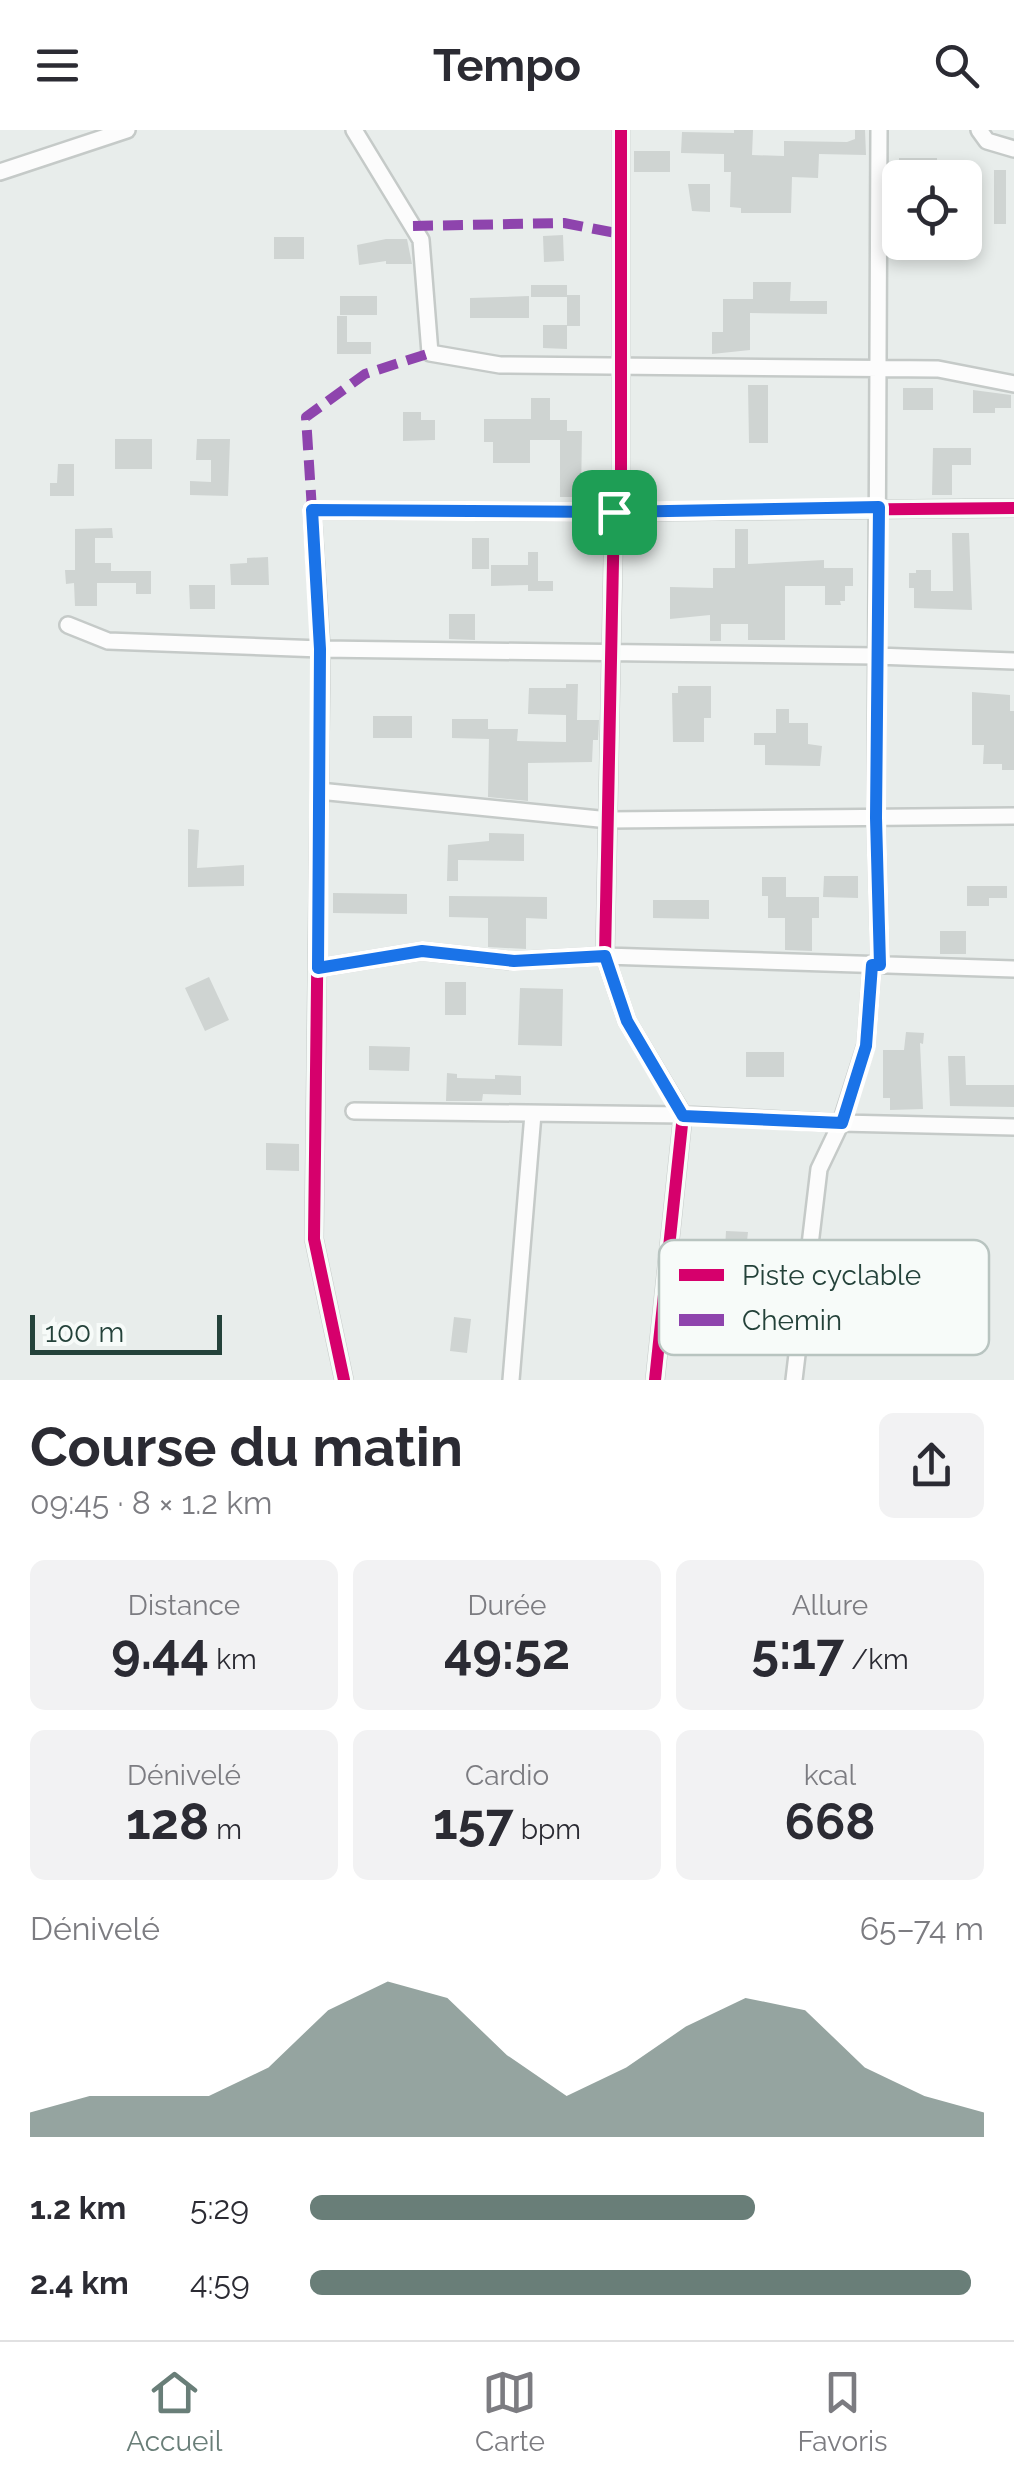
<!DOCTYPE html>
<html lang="fr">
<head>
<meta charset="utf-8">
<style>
	body { margin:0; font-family:Raleway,sans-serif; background:#f2f2f3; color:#2b2b33; height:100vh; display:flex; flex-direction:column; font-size:38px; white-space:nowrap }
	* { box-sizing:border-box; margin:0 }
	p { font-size:32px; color:#7c7c81 }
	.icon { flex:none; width:55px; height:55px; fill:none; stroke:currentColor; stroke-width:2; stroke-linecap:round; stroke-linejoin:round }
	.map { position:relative; height:1250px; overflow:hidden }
	.sheet { display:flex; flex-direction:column; background:#fff; flex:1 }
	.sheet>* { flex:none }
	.fabs { position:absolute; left:882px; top:30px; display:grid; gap:20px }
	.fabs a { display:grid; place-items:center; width:100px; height:100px; border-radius:15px; background:#fff; box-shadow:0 5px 15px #0003; font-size:50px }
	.scale { position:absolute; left:30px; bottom:25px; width:192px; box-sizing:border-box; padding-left:10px; border:5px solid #24423a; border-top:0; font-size:28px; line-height:35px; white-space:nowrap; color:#24423a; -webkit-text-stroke:8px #f7fbf9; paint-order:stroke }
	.pin { position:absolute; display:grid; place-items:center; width:85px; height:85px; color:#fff; margin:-42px; border-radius:20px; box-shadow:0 5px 15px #0006 }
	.round { display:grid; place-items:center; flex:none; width:105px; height:105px; border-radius:15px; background:#f2f2f3 }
	.head { display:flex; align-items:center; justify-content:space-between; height:170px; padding:0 30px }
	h1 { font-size:55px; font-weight:700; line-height:75px }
	.metrics { display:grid; grid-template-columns:repeat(3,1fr); gap:15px; height:170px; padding:10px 30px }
	.metrics div { display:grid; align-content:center; border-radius:15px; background:#f2f2f3; text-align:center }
	.metrics b { font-size:50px; font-weight:700 }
	.metrics small { font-size:28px; font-weight:400 }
	.metrics p { font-size:28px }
	.chart { height:280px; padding:20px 30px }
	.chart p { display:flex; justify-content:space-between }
	.chart svg { width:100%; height:180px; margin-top:10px; fill:#697e78; opacity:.7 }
	ul { padding:0 30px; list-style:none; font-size:32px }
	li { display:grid; grid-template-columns:160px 120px 1fr; align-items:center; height:75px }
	li i { height:25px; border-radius:12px; background:#697e78 }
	header { display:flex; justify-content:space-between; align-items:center; height:130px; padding:0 30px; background:#fff; font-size:45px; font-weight:700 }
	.dock { display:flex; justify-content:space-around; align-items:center; height:140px; border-top:2px solid #e1e1e2; background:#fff; font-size:28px; color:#7c7c81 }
	.dock a { display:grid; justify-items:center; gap:5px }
	.dock .selected { color:#697e78 }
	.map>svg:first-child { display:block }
</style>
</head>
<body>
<header><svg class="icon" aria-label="menu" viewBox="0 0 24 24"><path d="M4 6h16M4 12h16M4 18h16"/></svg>Tempo<svg class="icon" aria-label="search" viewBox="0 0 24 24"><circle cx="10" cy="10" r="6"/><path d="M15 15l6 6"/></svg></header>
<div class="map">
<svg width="1014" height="1250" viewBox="0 0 1014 1250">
	<rect width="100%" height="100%" fill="#e8edeb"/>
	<path fill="#cfd4d2" d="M734 0H753L752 25 784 26V11L847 12 855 9V0H865L866 25 819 24 818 48 792 47 791 83H741V78L730 77 731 42H724V24L681 23 682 2 734 3Z
		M634 21H670V42H634Z
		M899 28H937V48H899Z
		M994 40H1006V94H994Z
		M688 54H710V82L692 81Z
		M563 105 564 131 544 132 543 106Z
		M274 107H304V129H274Z
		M386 109H407L412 134H386V131L359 135 357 115Z
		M753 152H791L790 171H827V184L750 183V220L712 224V202H723V169H753Z
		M531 155H567V165H580V196H567V167H531Z
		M340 166H377V185H340Z
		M529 166V188H470V168Z
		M337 186H347V212H371V224H337Z
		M543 195H567V219L543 218Z
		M748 255H768V313H749Z
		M903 258H933V280H903Z
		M973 260 1011 265V278H995V283H973Z
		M531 268H550V290H567V301H582L581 367H560V310H530V333H493V312H484V289H531Z
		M403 282H421V290H435V310L403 311Z
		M115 309H152V339H115Z
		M197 309H230L228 366 190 365V351L211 352V330H196Z
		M933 318H971V335H952V365H932Z
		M58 334H74V366H50V353H57Z
		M112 398 113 408H95V433H111V441H151V464H136V453H97V476H75L74 453 66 454 65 440H75V399Z
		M735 399H748V434L824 430V438H853V456H845V471H840L841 475H825V456H785V510H748V494H721V511H710V485L670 489V457L713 458V438H735Z
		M952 403H969L972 480 914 478V458H909V443H916V440H931V461H953Z
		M472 408H489V439H472Z
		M528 422H538V451H553V461H528V455L491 456V435H528Z
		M268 427 269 455H231L230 434 247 433V428Z
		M189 455H215V479H190Z
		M449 484H475V510L449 509Z
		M566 554H578L577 590H599L598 610H593L592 632 528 633V671L488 667 489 609 452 608V589H488V599H518L517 611 566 612V585L528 584 529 558H566Z
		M678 556H711V588H704V612H673L672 563H678Z
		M972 562 1010 565V581H1014V640H1002V634H983L984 615H972Z
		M776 579H789V593H808V614L822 616 820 636 765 635V615H754V603H776Z
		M373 586H412V608H373Z
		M188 699 199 700 197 738 244 735V756L188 757Z
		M489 703 524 704V731L458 730V751H447L448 715 489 711Z
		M824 746H858V768L823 767Z
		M762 747H786V767H819V788H812V821L785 820V788H768V766H762Z
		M967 756H1007V768H989V776H967Z
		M333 763 407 764V784L333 783Z
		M449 766 547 767V789L526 788V819L488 817V788L449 787Z
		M653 770H709V789L653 788Z
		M940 801H966V824H940Z
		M209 847 229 890 205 901 185 858Z
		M445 852H466V885H445Z
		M520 858 563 859 562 916 518 915Z
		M906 902 924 903 923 914 920 913 923 979 890 980V968H883V920H904Z
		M369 916 410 917 409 941 369 940Z
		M746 922H784V947H746Z
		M948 926H965L966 955H1014V977L950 976Z
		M447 943 457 944V948L495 949V945L521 946V965L483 964 482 971H446Z
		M266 1013 299 1014V1041L266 1040Z
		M726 1101 748 1102 740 1176 715 1175 718 1138 724 1139Z
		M454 1187 471 1189 467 1223 450 1221Z"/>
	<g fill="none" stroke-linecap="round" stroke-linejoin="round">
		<defs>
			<path id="street" d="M354 0 421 110 430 223 500 235 938 239 1014 254
				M621 0V348L614 382 605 826 627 891 683 985 655 1250
				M879 0 876 688 880 835
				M979 0 987 11 1014 19
				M0 42 127 0
				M68 495 108 511 321 519 876 526 1014 531
				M319 661 609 690 1014 686
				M318 838 422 821 513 831 605 826 1014 839
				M354 981 683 985 841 993 1014 997
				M344 1250 314 1109 321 519 312 380 614 382 1014 378
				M511 1250 533 984
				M794 1250 819 1039 841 993 866 915 872 835"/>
		</defs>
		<use href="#street" stroke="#c5cac8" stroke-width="20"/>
		<use href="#street" stroke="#fcfcfc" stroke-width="15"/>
		<path stroke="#8e44ad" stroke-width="10" stroke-dasharray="20 10" stroke-linecap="butt" d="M413 96 564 93 621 104
			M312 380 306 287 365 244 430 223"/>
		<defs>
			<path id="cycleway" d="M621 0V348L614 382 605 826 627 891 683 985 655 1250
				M344 1250 314 1109 321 519 312 380 614 382 1014 378"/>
		</defs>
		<use href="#cycleway" stroke="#f7fbf9" stroke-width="19"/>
		<use href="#cycleway" stroke="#d6006c" stroke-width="12"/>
	</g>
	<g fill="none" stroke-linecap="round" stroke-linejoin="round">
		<defs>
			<path id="route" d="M879 377 876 688 880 835H872L866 916 842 993 683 986 627 891 605 826 514 831 422 821 318 838 320 519 312 380 614 382Z"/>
		</defs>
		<use href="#route" stroke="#fff" stroke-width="20"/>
		<use href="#route" stroke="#1a73e8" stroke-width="12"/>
	</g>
	<rect x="659" y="1110" width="330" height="115" rx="15" fill="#f7fbf9" stroke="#b8c4c0" stroke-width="2.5"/>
	<rect x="679" y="1139" width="45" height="12" fill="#d6006c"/>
	<rect x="679" y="1184" width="45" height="12" fill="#8e44ad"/>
	<g font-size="28" fill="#24423a">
		<text x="742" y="1155">Piste cyclable</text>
		<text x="742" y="1200">Chemin</text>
	</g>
</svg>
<div class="fabs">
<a><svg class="icon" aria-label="locate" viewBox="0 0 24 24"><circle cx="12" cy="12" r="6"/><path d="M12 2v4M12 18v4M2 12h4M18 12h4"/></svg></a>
</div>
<div class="scale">100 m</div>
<div class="pin" style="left:614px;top:382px;background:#1e9e55"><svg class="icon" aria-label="arrive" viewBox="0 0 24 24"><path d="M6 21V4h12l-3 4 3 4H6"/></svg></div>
</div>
<section class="sheet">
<div class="head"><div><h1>Course du matin</h1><p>09:45 · 8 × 1.2 km</p></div><a class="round"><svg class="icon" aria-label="share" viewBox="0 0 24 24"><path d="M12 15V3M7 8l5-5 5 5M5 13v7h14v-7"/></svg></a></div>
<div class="metrics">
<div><p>Distance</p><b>9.44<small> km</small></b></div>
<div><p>Durée</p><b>49:52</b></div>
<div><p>Allure</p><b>5:17<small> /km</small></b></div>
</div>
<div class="metrics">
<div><p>Dénivelé</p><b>128<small> m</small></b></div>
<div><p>Cardio</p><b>157<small> bpm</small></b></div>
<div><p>kcal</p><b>668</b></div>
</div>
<div class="chart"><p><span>Dénivelé</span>65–74 m</p>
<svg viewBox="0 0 160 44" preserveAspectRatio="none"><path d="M0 44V38L10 34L20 34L30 34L40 27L50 13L60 6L70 10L80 24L90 34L100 27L110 17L120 10L130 13L140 27L150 34L160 38V44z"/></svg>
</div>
<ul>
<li><b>1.2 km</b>5:29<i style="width:66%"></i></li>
<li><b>2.4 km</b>4:59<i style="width:98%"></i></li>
</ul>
</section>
<nav class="dock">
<a class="selected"><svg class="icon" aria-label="home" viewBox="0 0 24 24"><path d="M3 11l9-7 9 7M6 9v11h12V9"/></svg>Accueil</a>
<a><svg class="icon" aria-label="map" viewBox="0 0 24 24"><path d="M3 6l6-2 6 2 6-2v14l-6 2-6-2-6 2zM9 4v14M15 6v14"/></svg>Carte</a>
<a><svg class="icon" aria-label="saved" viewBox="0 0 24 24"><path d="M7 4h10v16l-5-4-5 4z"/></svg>Favoris</a>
</nav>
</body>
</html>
